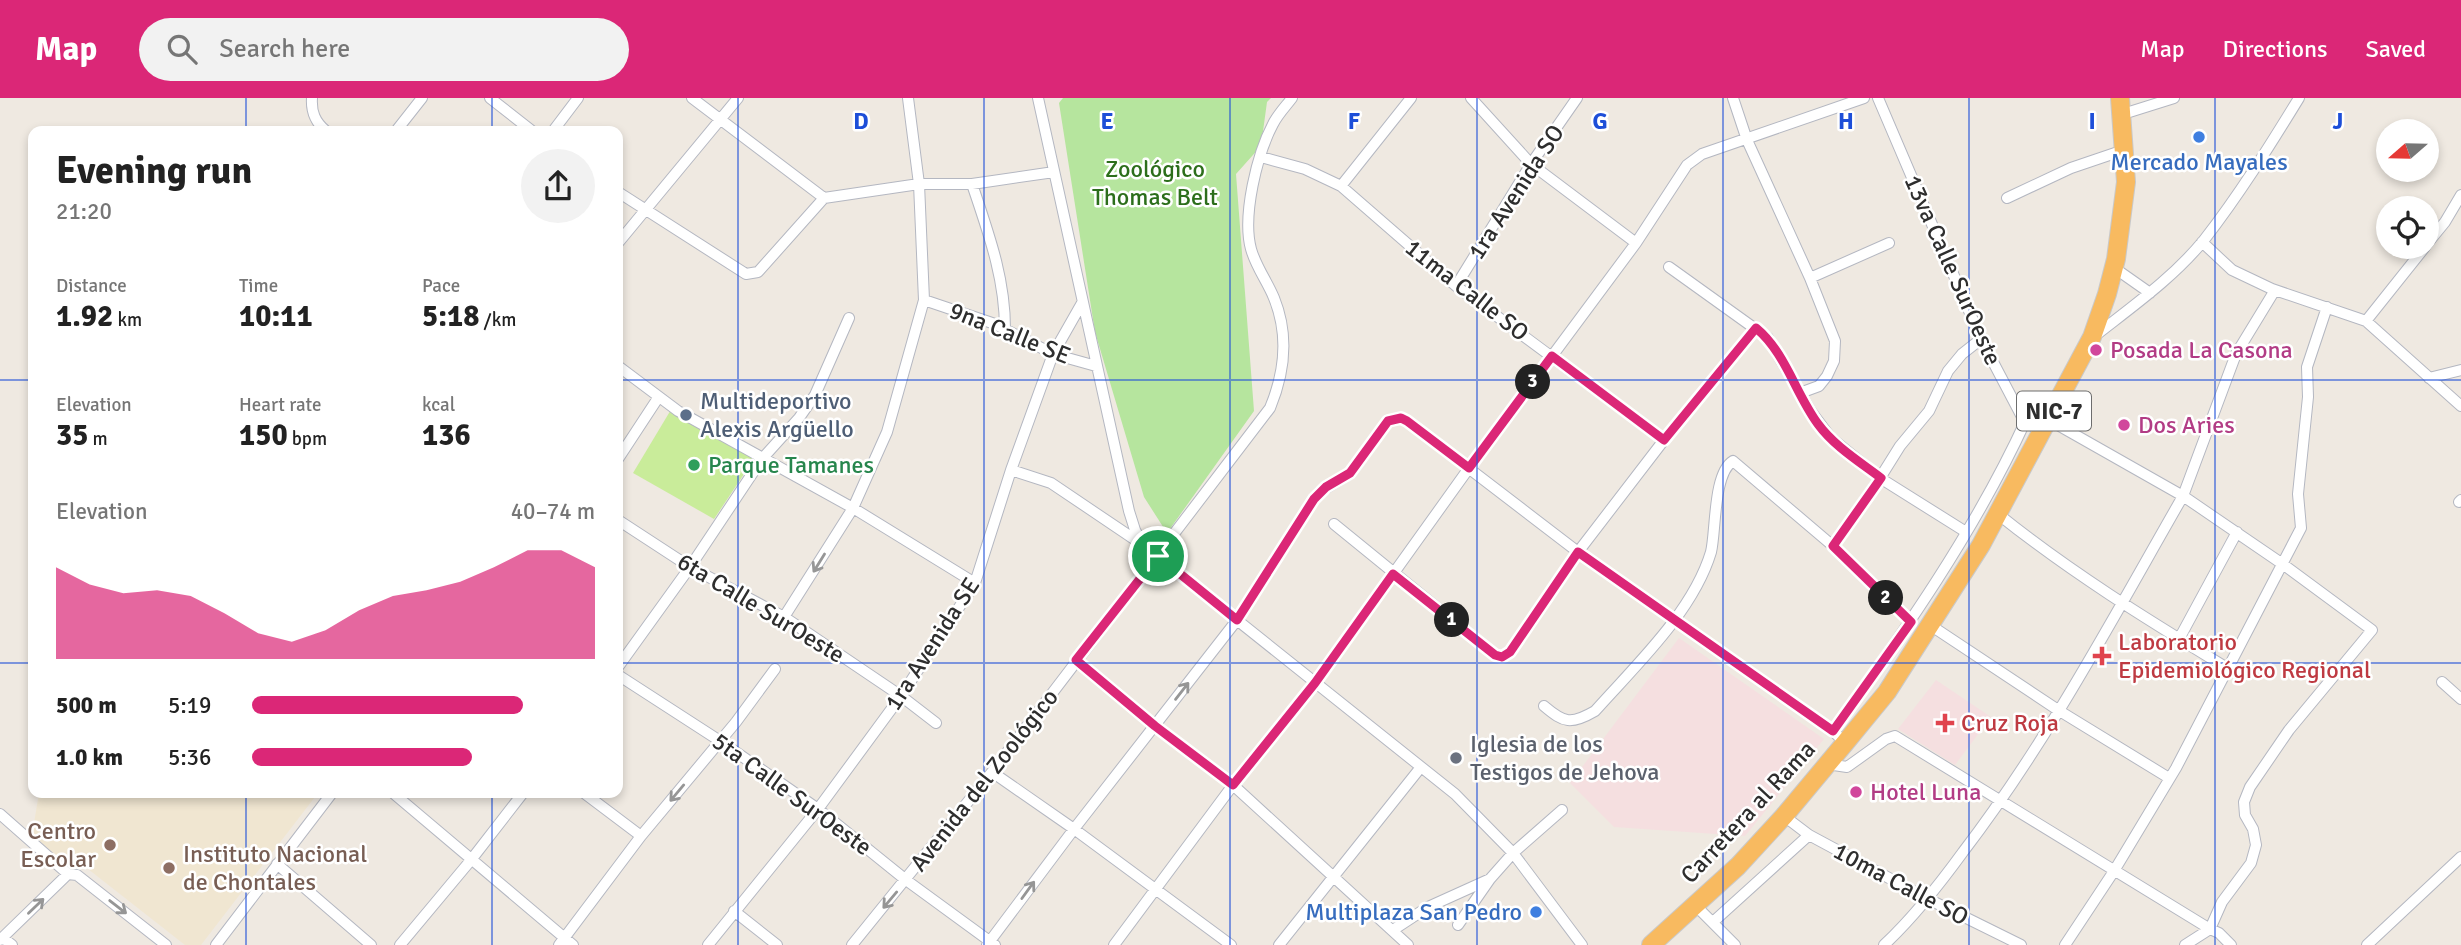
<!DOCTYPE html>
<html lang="en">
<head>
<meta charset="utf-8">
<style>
	body { margin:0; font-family:Signika,sans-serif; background:#f2f2f2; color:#222; height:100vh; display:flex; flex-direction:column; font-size:26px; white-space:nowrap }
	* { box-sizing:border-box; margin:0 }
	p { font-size:23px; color:#767676 }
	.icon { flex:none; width:38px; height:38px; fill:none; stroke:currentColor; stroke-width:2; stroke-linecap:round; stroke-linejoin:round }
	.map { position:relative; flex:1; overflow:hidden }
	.sheet { position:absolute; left:28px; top:28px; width:595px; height:672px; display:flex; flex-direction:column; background:#fff; border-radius:14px; box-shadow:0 4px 10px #0003 }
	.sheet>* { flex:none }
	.needle { width:46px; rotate:250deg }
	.buttons { position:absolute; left:2376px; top:21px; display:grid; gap:14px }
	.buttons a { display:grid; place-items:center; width:63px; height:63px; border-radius:50%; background:#fff; box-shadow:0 4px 10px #0003; font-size:35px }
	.pin { position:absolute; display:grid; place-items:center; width:60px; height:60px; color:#fff; margin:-30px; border:4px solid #fff; border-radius:50%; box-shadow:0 2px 7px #0007 }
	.km { position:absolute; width:35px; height:35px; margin:-18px; border-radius:50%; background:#222; color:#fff; font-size:19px; line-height:35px; text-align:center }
	.round { display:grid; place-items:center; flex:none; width:74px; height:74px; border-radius:37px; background:#f2f2f2 }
	.head { display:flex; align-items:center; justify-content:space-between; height:119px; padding:0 28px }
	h1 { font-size:38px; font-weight:800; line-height:52px }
	.stats { display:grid; grid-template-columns:repeat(3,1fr); gap:10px; height:119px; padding:7px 28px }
	.stats div { display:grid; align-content:center }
	.stats b { font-size:30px; font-weight:800 }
	.stats small { font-size:19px; font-weight:400 }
	.stats p { font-size:19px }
	.chart { height:196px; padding:14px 28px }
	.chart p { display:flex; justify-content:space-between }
	.chart svg { width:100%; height:126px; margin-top:7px; fill:#db2777; opacity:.7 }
	ul { padding:0 28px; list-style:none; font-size:23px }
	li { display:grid; grid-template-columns:112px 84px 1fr; align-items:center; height:52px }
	li i { height:18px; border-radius:9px; background:#db2777 }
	header { display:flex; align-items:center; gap:42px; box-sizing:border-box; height:98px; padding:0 35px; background:#db2777; color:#fff }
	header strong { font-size:33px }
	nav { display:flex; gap:38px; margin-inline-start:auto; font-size:24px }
	.search { width:490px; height:63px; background:#f2f2f2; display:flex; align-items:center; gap:18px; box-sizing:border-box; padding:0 24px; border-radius:38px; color:#767676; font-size:26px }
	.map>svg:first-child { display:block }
</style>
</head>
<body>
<header>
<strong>Map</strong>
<div class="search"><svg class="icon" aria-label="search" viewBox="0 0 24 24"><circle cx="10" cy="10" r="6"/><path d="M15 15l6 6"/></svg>Search here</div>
<nav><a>Map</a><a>Directions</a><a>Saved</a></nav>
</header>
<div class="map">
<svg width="2461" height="847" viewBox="0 0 2461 847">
	<rect width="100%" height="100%" fill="#efe9e1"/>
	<path fill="#f0e6d1" d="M39 695H318L201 847H185L88 771 66 768 32 737Z"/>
	<path fill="#f5dfe0" d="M1679 540 1824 641 1745 738 1614 729 1570 685Z
		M1936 582 1991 619 1955 667 1898 631Z"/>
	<path fill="#b6e59e" d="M1063 0H1271L1267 4 1261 48 1236 76 1254 313 1167 435 1144 399 1095 234 1059 5Z"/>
	<path fill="#c9ec9a" d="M672 310 756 358 714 421 633 375Z"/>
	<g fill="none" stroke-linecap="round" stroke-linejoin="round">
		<defs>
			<path id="minor" d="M312 0C311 14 315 24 326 33
				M490 0 532 33
				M692 0 824 100
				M1038 0 1129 413 1135 432 1143 447 1455 696 1513 755 1582 847
				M1471 0 1531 66 1636 145
				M1733 0 1747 42 1810 180 1835 243 1834 263 1827 278 1819 288 1800 295
				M1878 0 1981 241 2022 319 2042 336
				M2123 16 2174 0
				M396 33 422 0
				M553 33 578 0
				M1261 59 1305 71 1341 88 1456 188 1664 342
				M972 86C988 134 1005 179 1005 231
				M1341 88 1411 0
				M618 94 746 176 758 174 824 100 919 86H972L1054 74
				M2007 100 2071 70 2124 52
				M2202 144 2232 172 2272 191 2366 223 2461 308
				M618 145 738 0
				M2427 146 2445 124 2461 97
				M1669 169 1768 240 1810 312 1831 340 1880 380 1966 434
				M2113 169 2150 195
				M1810 180 1889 145
				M1456 188 1531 66 1577 0
				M924 202 995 226 1053 256 1096 268
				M2366 223 2425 149
				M2096 237C2133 208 2174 179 2204 142 2239 97 2269 49 2299 0
				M618 268 678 313 853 410 975 485
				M2429 280 2461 272
				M618 361 658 300
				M1011 372 1051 385 1140 445
				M2459 404 2461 402
				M1998 416C2070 474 2148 522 2227 570
				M618 422 690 469 784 519 901 598 936 625
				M1334 426 1495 557 1502 559 1510 554 1578 454 1664 342 1756 230
				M1833 448 1880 380 1900 348 1929 313 1948 273 1962 256 1981 241
				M784 519 853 410 887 334 924 202 919 86 908 0
				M1930 527 2058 612 2169 680
				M2179 541 2237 434
				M1076 562 1155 628 1233 687 1408 847
				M618 569 690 469 762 361 799 320 815 297 849 220
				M618 577 720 643 818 711 906 782 995 847
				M2442 584 2461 601
				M1544 608C1564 625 1571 627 1595 613 1635 568 1693 514 1711 454 1716 434 1713 375 1733 363L1833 448 1911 524
				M1833 633C1904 534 1975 433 2026 322
				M1827 666 1847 669 1886 641 1895 638 2210 831 2222 804 2251 765 2256 747 2253 731 2245 717 2244 704 2250 689 2289 632 2372 532 2284 467 2183 398 2236 256 2275 192
				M992 674 1074 731 1231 847
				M393 695 573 847
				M584 695 641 738
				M0 716 68 776
				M1784 718 1809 737 1928 801 2021 847
				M277 766 371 847
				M68 776 77 777 166 847
				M1695 807 1735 847
				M734 813 777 847
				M1713 824 1809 737
				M1458 827 1490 781
				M1393 832 1428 809 1490 781 1513 755 1562 712
				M3 840 12 847
				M0 842 68 776
				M216 847 332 695
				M400 847 471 762 523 695
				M559 847 641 738 736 624 775 571
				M708 847 818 711 901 598 975 485 1011 372 1053 256 1082 205
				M852 847 992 674 1270 310C1285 274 1289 237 1274 200 1267 183 1256 169 1251 151 1242 118 1257 56 1273 26 1278 16 1286 8 1292 0
				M987 847 1074 731 1237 522 1314 401 1320 394 1351 375 1388 323 1400 320 1407 323 1578 454 1833 633 1845 645
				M1114 847 1233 687 1315 585 1469 370 1636 145 1687 67 1702 56 1864 0
				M1279 847 1421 669
				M1884 847C1914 819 1939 787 1963 754 2048 643 2114 518 2183 398L2049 322
				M2065 847 2114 773 2176 670 2301 430 2298 396 2308 299 2307 269 2327 209
				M2185 847 2210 831 2219 835 2231 847
				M2367 847 2461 759"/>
			<path id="trunk" d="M1651 847 1738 768 1784 718 1845 645 1887 594 1981 447 2092 239 2107 196 2116 161 2126 84 2120 0"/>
		</defs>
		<use href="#minor" stroke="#b4b7c1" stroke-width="12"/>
		<use href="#trunk" stroke="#c9c9c9" stroke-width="20"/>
		<use href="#minor" stroke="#fff" stroke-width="10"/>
		<use href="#trunk" stroke="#f8ba60" stroke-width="18"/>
	</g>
	<defs><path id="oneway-shaft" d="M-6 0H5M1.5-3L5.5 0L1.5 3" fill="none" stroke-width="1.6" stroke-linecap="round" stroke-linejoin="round" transform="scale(1.75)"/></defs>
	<g stroke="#969696">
		<use href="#oneway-shaft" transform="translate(819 465) rotate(122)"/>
		<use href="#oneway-shaft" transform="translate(1182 593) rotate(-52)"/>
		<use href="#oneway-shaft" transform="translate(677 695) rotate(130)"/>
		<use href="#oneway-shaft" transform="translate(1028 792) rotate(-54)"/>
		<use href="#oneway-shaft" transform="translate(890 802) rotate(130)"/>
		<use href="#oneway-shaft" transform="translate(36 808) rotate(-44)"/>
		<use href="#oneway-shaft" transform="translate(118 809) rotate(38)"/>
	</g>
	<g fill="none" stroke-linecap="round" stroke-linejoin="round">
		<defs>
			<path id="route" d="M1756 230C1786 255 1795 295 1818 326 1834 348 1860 364 1881 380L1833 448 1911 524 1833 633 1578 454 1510 554 1502 559 1495 557 1393 476 1315 585 1233 687 1155 628 1076 562 1158 458 1237 522 1314 401 1326 389 1350 375 1388 323 1401 320 1407 323 1469 370 1552 258 1664 342Z"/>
		</defs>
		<use href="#route" stroke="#fff" stroke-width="14"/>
		<use href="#route" stroke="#db2777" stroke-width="9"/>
	</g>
	<path fill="none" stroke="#1d4ed8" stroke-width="2" stroke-opacity="0.55" d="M246 0V33M492 0V33M738 0V847M984 0V847M1230 0V847M1477 0V847M1723 0V847M1969 0V847M2215 0V847M0 282H33M618 282H2461M0 565H33M618 565H2461M246 695V847M492 695V847"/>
	<g fill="#3f7fe0" stroke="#fff" stroke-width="2.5">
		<circle cx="2199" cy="39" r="7"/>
		<circle cx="1536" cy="814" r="7"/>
	</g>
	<g fill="#d1479c" stroke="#fff" stroke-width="2.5">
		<circle cx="2096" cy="252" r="7"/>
		<circle cx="2124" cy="327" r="7"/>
		<circle cx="1856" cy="694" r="7"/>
	</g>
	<circle fill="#5c6f8a" stroke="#fff" stroke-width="2.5" cx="686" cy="317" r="7"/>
	<circle fill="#2e9e5b" stroke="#fff" stroke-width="2.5" cx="694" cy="367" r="7"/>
	<g fill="#e0444e" stroke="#fff" stroke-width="2.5">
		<path d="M2098.5 547.5h7v7h7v7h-7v7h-7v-7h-7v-7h7z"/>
		<path d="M1941.5 614.5h7v7h7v7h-7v7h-7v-7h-7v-7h7z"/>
	</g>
	<circle fill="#6b7280" stroke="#fff" stroke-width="2.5" cx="1456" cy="660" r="7"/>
	<g fill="#8d6e63" stroke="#fff" stroke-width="2.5">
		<circle cx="110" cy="747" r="7"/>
		<circle cx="169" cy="770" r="7"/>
	</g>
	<g text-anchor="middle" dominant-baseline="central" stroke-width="5" stroke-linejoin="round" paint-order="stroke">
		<rect fill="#fff" stroke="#6d6d6d" stroke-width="2" x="2017" y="293.5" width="74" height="39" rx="5"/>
		<g font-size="23" font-weight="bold" fill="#2e2e2e">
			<text x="2054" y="313">NIC-7</text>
		</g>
		<g font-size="24" fill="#366cbe" stroke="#fff">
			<text x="2199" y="64">Mercado Mayales</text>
			<text x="1522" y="814" text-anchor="end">Multiplaza San Pedro</text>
		</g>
		<g font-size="24" fill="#2c6e1b" stroke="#fff">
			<text x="1155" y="71">Zoológico<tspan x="1155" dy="28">Thomas Belt</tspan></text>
		</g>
		<g font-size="24" fill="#2e2e2e" stroke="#fff">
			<text transform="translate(1516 94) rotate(-57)">1ra Avenida SO</text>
			<text transform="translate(1953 172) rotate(66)">13va Calle SurOeste</text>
			<text transform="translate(1467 192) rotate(38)">11ma Calle SO</text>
			<text transform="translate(1010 235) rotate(22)">9na Calle SE</text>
			<text transform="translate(761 510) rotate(31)">6ta Calle SurOeste</text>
			<text transform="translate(932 546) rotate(-57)">1ra Avenida SE</text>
			<text transform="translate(984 682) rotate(-52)">Avenida del Zoológico</text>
			<text transform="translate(792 696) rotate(36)">5ta Calle SurOeste</text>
			<text transform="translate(1748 714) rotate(-47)">Carretera al Rama</text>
			<text transform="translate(1901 786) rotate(28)">10ma Calle SO</text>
		</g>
		<g font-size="24" fill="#b23c85" stroke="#fff" text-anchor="start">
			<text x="2110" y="252">Posada La Casona</text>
			<text x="2138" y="327">Dos Aries</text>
			<text x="1870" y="694">Hotel Luna</text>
		</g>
		<g font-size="24" fill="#4e5e75" stroke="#fff" text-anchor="start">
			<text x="700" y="303">Multideportivo<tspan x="700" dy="28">Alexis Argüello</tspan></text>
		</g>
		<g font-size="24" fill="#27864d" stroke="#fff" text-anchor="start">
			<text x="708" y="367">Parque Tamanes</text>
		</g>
		<g font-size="24" fill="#be3a42" stroke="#fff" text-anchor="start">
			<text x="2118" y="544">Laboratorio<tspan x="2118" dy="28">Epidemiológico Regional</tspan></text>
			<text x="1961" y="625">Cruz Roja</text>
		</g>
		<g font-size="24" fill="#5b616d" stroke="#fff" text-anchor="start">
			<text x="1470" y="646">Iglesia de los<tspan x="1470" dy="28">Testigos de Jehova</tspan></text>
		</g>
		<g font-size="24" fill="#785e54" stroke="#fff" text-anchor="end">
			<text x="96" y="733">Centro<tspan x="96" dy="28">Escolar</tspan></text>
			<text x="183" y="756" text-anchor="start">Instituto Nacional<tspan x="183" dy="28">de Chontales</tspan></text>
		</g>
	</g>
	<g font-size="23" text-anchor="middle" font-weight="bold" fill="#1d4ed8" stroke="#fff" stroke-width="5" stroke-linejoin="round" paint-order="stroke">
		<text x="861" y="31">D</text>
		<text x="1107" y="31">E</text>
		<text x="1354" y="31">F</text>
		<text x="1600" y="31">G</text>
		<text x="1846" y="31">H</text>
		<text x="2092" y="31">I</text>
		<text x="2338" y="31">J</text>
	</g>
</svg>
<div class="buttons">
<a><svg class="needle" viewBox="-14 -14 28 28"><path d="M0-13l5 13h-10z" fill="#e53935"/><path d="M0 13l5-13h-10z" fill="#767676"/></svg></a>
<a><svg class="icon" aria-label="locate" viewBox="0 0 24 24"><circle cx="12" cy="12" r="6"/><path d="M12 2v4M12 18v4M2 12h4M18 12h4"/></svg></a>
</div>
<div class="pin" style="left:1158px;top:458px;background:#1e9e55"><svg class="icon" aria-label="arrive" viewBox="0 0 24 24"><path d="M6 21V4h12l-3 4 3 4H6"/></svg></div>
<b class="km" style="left:1452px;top:522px">1</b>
<b class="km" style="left:1886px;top:500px">2</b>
<b class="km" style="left:1533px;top:284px">3</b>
<section class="sheet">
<div class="head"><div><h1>Evening run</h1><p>21:20</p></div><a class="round"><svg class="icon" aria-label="share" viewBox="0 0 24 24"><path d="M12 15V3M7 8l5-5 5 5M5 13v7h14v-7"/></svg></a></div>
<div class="stats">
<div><p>Distance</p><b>1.92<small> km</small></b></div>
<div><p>Time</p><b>10:11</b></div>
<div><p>Pace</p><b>5:18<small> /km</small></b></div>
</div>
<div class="stats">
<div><p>Elevation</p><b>35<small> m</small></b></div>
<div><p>Heart rate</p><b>150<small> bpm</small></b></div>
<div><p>kcal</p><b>136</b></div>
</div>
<div class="chart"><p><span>Elevation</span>40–74 m</p>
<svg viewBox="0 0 160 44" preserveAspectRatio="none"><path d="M0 44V12L10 18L20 21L30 20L40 22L50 28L60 35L70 38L80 34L90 27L100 22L110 20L120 17L130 12L140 6L150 6L160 12V44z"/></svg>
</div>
<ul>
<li><b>500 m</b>5:19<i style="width:79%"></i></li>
<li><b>1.0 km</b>5:36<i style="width:64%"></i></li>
</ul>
</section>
</div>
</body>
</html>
